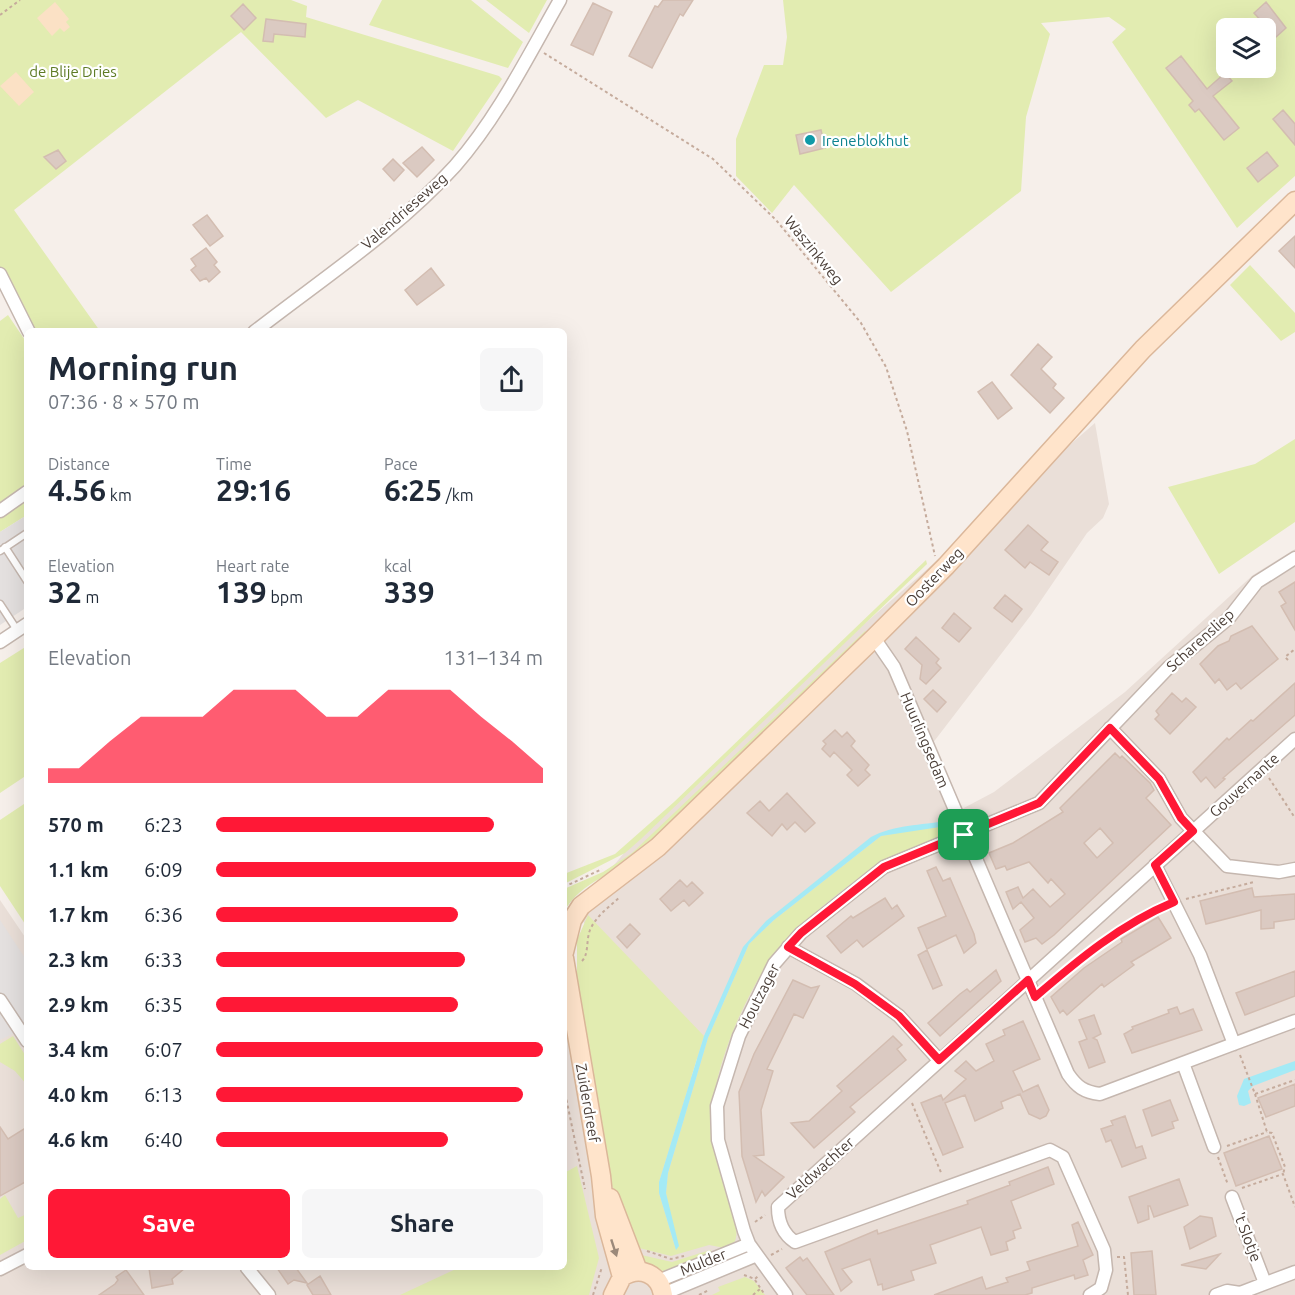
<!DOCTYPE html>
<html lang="en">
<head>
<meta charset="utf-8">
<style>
	body { margin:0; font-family:Ubuntu,sans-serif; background:#f6f6f7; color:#1f2937; height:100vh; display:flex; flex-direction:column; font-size:22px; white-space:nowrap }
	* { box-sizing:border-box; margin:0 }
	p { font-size:20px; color:#747a83 }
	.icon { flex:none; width:33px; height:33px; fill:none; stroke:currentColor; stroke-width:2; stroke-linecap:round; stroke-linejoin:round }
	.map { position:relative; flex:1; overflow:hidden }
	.details { position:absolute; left:24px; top:328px; width:543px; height:942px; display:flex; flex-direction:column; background:#fff; border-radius:9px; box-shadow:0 6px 24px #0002 }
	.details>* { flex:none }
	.buttons { position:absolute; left:1216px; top:18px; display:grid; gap:12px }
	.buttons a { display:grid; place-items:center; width:60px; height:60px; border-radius:9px; background:#fff; box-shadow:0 6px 24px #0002; font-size:30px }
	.pin { position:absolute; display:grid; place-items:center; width:51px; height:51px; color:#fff; margin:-26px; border-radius:12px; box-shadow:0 3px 9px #0006 }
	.round { display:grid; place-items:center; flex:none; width:63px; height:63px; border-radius:9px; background:#f6f6f7 }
	.headline { display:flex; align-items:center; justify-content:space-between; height:102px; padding:0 24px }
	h1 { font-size:33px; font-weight:600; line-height:45px }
	.figures { display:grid; grid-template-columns:repeat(3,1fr); gap:9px; height:102px; padding:6px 24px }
	.figures div { display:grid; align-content:center }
	.figures b { font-size:30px; font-weight:600 }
	.figures small { font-size:16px; font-weight:400 }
	.figures p { font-size:16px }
	.chart { height:168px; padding:12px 24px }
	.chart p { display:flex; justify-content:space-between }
	.chart svg { width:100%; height:108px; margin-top:6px; fill:#ff1836; opacity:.7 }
	.primary-button { display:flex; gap:12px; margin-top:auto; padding:12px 24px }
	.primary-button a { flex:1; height:69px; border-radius:9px; background:#ff1836; color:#fff; font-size:24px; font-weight:600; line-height:69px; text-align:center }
	.primary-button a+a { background:#f6f6f7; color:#1f2937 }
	ul { padding:0 24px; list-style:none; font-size:20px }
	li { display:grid; grid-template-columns:96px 72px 1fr; align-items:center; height:45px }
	li i { height:15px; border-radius:8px; background:#ff1836 }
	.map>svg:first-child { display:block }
</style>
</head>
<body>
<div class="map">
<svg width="1295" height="1295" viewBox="0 0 1295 1295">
	<rect width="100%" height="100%" fill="#f6efea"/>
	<path fill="#eadfd8" d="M1095 423 1109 504 1103 518 1087 533 1031 615 932 744 960 810 994 792 1125 692 1253 575 1295 549V1295H0V900L27 940V1268H564V1011L625 1219 699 1060 575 912 629 847 863 625Z"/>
	<path fill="#e2ecb1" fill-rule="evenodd" d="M0 0H291L307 6 306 17 499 76 502 79 453 151 358 100 326 118 241 32 14 210 100 331H35L0 269Z
		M382 0H471L523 42 508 68 369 25Z
		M486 0H547L529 33Z
		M783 0H1295V176L1237 228 1112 42 1126 29 1109 17 1041 23 1050 34 1026 117 1021 191 891 292 794 185 772 213 736 176V139L764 65H783L787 37ZM1227 28H1266V68H1227Z
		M1250 265 1295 313V332L1281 341 1230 285Z
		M8 315 27 343V487L0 505V321Z
		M1295 439V522L1219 574 1168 487 1255 464Z
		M27 499V515L0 532V517Z
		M926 560 927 564 641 839 625 853 564 884V874L615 854 674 802Z
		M865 631 869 635C794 707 721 782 643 851 618 874 581 880 564 912V889L603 872 632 853Z
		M27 646V775L0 793V663Z
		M27 802V927L0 886V820Z
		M955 819 956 827 954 833C926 844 895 854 870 870 844 888 800 923 780 947 745 990 703 1087 713 1142 717 1164 745 1225 734 1243L725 1248 709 1245 671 1256 635 1247 609 1177 577 984V940L588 915 704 1036 659 1182V1193L676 1250 666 1193 668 1173 708 1038 749 944 774 920 881 836 946 824Z
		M13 1036 27 1058V1085L15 1071 0 1062V1044Z
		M577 1166 599 1258 589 1295H400L458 1268H564V1173Z
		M5 1195 18 1218 27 1214V1240L0 1255V1199Z
		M710 1250 714 1253 663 1271 646 1265 637 1254 672 1262Z
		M745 1277 754 1281 765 1295H712L720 1291 718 1287Z"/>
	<path fill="#fbe1c5" d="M55 2 69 19 66 22 70 27 64 32 60 28 52 36 37 18Z
		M16 72 34 92 19 106 0 86Z"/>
	<path fill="#e4e0df" d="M27 515V607L0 625V532Z
		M0 920 27 961V1027L0 1040Z"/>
	<path fill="#a4eaf5" d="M946 821V825L940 827 881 836 774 920 749 944 708 1038 668 1173 666 1193 679 1246 676 1250 659 1193V1182L704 1036 743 947 766 921 871 837C893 825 922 825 946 821Z
		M1295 1061V1070L1253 1086 1248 1091 1251 1103 1244 1106 1239 1105 1237 1096 1244 1079Z"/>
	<path fill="#dbcac2" stroke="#d3bdb1" stroke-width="1.5" fill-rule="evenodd" d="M663 0H693L683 16 680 14 652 68 629 56 655 6 658 7Z
		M1266 2 1286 28 1276 37 1254 13Z
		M593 3 612 12 593 55 571 45Z
		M243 4 256 18 244 30 231 16Z
		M266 19 306 24 305 37 274 34 273 42 263 41Z
		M1181 56 1207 89 1225 73 1232 81 1213 96 1239 128 1224 140 1199 109 1195 112 1189 105 1193 101 1166 68Z
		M1283 110 1295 124V145L1273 119Z
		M821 130 825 148 800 154 796 135Z
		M422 147 434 160 417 177 403 163Z
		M58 150 66 161 56 169 44 157Z
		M1267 152 1278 166 1258 182 1247 168Z
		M393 159 404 170 394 181 383 169Z
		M207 215 223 236 210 246 193 225Z
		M1295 236V268L1279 251Z
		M206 248 217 262 214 265 220 272 209 282 206 278 200 281 191 270 196 266 191 259Z
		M431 268 444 285 417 305 405 290Z
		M1038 344 1052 357 1041 369 1056 384 1053 388 1064 398 1050 413 1011 375Z
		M992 382 1012 408 998 419 978 392Z
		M1028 525 1048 542 1041 550 1058 562 1049 575 1030 562 1025 568 1005 550Z
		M1295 582V630L1281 606 1286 603 1279 592Z
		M1005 595 1022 609 1012 622 994 608Z
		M954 613 971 628 959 642 942 628Z
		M1252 626 1278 659 1241 689 1236 683 1227 690 1219 679 1215 683 1200 664 1218 646 1229 641 1231 636Z
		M916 637 939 659 936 663 941 668 926 684 920 679 922 665 905 649Z
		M1295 683V715L1223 778 1225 779 1215 788 1206 777 1201 782 1193 772 1227 738 1229 740 1251 720 1253 721Z
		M933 690 946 702 937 712 924 699Z
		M1172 693 1182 702 1186 698 1196 707 1170 734 1155 719 1159 715 1156 711Z
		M835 730 842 737 847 732 855 741 851 746 869 765 865 770 870 775 858 786 847 775 852 770 834 752 830 757 822 749 826 744 823 741Z
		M1115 753 1120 758 1122 756 1150 783 1154 790 1146 798 1171 825 1054 935 1042 944 1036 938 1025 942 1020 930 1034 918 1021 902 1013 909 1006 892 1018 887 1023 898 1033 889 1050 907 1065 894 1051 879 1048 883 1029 862 1007 870 1005 866 996 869 989 853 1013 843 1063 812 1060 808ZM1100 828 1113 843 1097 858 1084 843Z
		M787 793 815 823 805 832 795 822 787 830 782 824 772 836 747 813 760 801 769 811Z
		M936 867 943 881 950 878 974 934 976 943 964 953 956 935 927 949 918 928 946 916 927 871Z
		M680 880 687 887 692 882 703 893 689 906 684 900 671 911 660 899Z
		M1252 888 1254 897 1295 894V919L1274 922V928L1261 929V910L1206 924 1200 901Z
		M885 898 892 909 897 905 904 916 863 947 857 940 841 953 827 936 851 916 853 918Z
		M1158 917 1171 938 1131 962 1134 965 1104 987 1102 984 1067 1015 1063 1010 1060 1013 1051 997 1084 968 1122 942 1121 939Z
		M630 924 640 934 627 948 617 937Z
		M927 950 942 985 933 989 918 955Z
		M996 970 1001 981 940 1036 928 1023 960 994 967 989 970 992Z
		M1295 971V996L1245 1015 1236 993Z
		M793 980 811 988 819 986 803 1018 794 1014 767 1069 773 1071 761 1110 764 1155 754 1156 784 1177 765 1196 762 1191 756 1202 742 1156 739 1092 754 1054Z
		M1177 1007 1180 1014 1193 1009 1202 1030 1132 1053 1124 1034 1133 1029 1132 1027 1169 1013 1168 1010Z
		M1094 1015 1101 1034 1093 1038 1097 1040 1105 1062 1089 1068 1079 1042 1087 1039 1079 1020Z
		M1023 1021 1040 1059 1013 1071 1023 1092 1038 1085 1049 1110 1046 1116 1040 1119 1029 1114 1020 1094 1001 1102 1003 1108 975 1121 965 1095 945 1103 963 1147 943 1155 921 1103 941 1095 943 1100 966 1079 955 1071 966 1061 976 1071 994 1061 986 1044 1005 1035 1003 1030Z
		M893 1036 902 1045 897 1049 906 1060 850 1107 855 1112 814 1148 791 1123 809 1121 842 1091 837 1086Z
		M1295 1084V1106L1266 1117 1258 1098Z
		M1170 1100 1178 1120 1172 1122 1174 1128 1152 1136 1143 1110Z
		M1125 1116 1136 1148 1142 1146 1146 1158 1122 1167 1111 1140 1106 1142 1101 1129 1113 1125 1111 1121Z
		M0 1127 8 1139 27 1127V1181L0 1196Z
		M1269 1136 1282 1169 1236 1186 1224 1153Z
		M1048 1167 1054 1184 1011 1201 1021 1228 1013 1231 1015 1238 1006 1242 1008 1250 991 1255 981 1227 930 1245 936 1263 911 1271 914 1280 883 1290 882 1284 878 1285 870 1259 842 1269 852 1282 841 1291 825 1252 877 1230 878 1234 968 1204 967 1201 1010 1185 1009 1182Z
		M1179 1179 1188 1205 1154 1217 1150 1206H1148L1149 1219 1138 1223 1129 1197Z
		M1200 1216 1212 1218 1216 1236 1190 1249 1184 1227Z
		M1078 1222 1093 1255 1083 1260 1088 1275 1075 1279 1074 1275 1032 1288V1293L1025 1295H934L982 1277 986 1289 1008 1282 1006 1278 1030 1270 1027 1262 1078 1246 1072 1225Z
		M1152 1251 1156 1295H1134L1131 1253Z
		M1220 1254 1206 1269 1181 1265Z
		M800 1257 803 1261 807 1258 834 1295H807L786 1268Z
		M149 1268H185L172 1279 173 1284 152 1288Z
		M277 1268H296L307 1283 294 1280 288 1284Z
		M126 1270 144 1295H99L115 1284 118 1280 116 1277Z
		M320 1276 331 1295H313L307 1285Z"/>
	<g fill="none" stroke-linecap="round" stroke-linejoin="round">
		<defs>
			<path id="lane" d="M5 547 27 581
				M0 551 27 533
				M0 604 17 630"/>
			<path id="street" d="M0 274 29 332
				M254 332C322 279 397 230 455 166 498 117 528 56 560 0
				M0 511 27 492
				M874 638 894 667 1068 1074C1077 1087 1084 1092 1100 1094L1295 1021
				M0 642 27 624
				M1110 728 1159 779 1181 818 1227 866 1279 872 1295 869
				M1155 865 1200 955 1234 1044
				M788 947 856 984 899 1016 939 1060
				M0 1000 27 1041
				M1183 1063 1214 1147
				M1232 1197 1265 1283
				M247 1268 269 1295
				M0 1269 27 1255
				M658 1281 749 1244
				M663 1294 757 1255
				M786 1295 749 1244 744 1231 718 1140 717 1106 739 1036 774 964 801 933 884 867 1039 803 1169 667 1229 618 1257 582 1295 558
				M1090 1295 1101 1288 1106 1270 1104 1250 1063 1157 1050 1150 795 1242C783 1234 778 1222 778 1207L1295 739
				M1216 1295 1227 1291 1240 1293 1295 1272"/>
			<path id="secondary" d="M564 952 572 920 581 906 658 847 874 638 946 566 1143 349 1295 201
				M564 958 601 1176 605 1216 622 1277
				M610 1198 638 1271
				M613 1295 622 1277C640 1265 660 1274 663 1295"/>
		</defs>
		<use href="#lane" stroke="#c5b7af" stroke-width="9"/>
		<use href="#street" stroke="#c5b7af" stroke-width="15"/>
		<use href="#secondary" stroke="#dbb79a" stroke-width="21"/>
		<path stroke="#c5ab9c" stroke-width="2" stroke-dasharray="3 3" stroke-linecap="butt" d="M0 15 20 0
			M544 53 713 159 776 220 861 323 886 367 907 431 935 556
			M1288 660 1285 657 1295 649
			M1269 778 1295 818
			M564 887 602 869
			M1186 899 1254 882
			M582 961C589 954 586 940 590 930 596 916 609 907 620 897
			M1046 988C1081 957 1118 927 1161 907
			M1240 1055 1255 1094 1295 1080
			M564 1088 585 1189
			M1255 1094 1267 1132 1272 1133 1285 1167 1283 1174
			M912 1103 942 1175
			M1227 1146 1267 1132
			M1218 1157 1228 1185
			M1242 1188 1283 1174 1295 1207
			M755 1222 765 1215
			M647 1251 671 1259 684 1256
			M771 1255 782 1249
			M1117 1257H1124L1128 1295
			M744 1275 755 1279 758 1276
			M755 1280 765 1295
			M593 1295 602 1267
			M699 1295 709 1290
			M753 1295 760 1289"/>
		<use href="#lane" stroke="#fff" stroke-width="6"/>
		<use href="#street" stroke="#fff" stroke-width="12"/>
		<use href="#secondary" stroke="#ffe4cb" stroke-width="18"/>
	</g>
	<defs><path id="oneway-solid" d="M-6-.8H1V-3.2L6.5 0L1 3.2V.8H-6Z" transform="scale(1.5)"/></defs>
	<use fill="#9b897a" href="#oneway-solid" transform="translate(614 1248) rotate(72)"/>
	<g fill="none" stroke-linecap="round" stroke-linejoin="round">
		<defs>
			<path id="route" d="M1110 728 1159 779 1181 818 1193 831 1155 865 1174 902C1121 924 1078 960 1035 997L1028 980 939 1060 899 1016 855 984 788 947 801 933 884 867 1039 803Z"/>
		</defs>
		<use href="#route" stroke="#fff" stroke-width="12"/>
		<use href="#route" stroke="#ff1836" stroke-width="8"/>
	</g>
	<circle fill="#0f9aa8" stroke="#fff" stroke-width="2" cx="810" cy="140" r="6"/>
	<g text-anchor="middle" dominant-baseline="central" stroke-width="4.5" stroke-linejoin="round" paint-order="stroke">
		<g font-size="15" fill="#5e7b25" stroke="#fff">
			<text x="73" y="71">de Blije Dries</text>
		</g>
		<g font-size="15" fill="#0d838f" stroke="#fff" text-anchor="start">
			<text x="822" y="140">Ireneblokhut</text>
		</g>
		<g font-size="15" fill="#4a3e37" stroke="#fff">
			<text transform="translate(404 211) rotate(-41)">Valendrieseweg</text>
			<text transform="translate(814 250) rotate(51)">Waszinkweg</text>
			<text transform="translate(934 577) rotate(-46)">Oosterweg</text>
			<text transform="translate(1200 640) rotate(-42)">Scharensliep</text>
			<text transform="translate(925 740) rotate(67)">Huurlingsedam</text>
			<text transform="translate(1244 785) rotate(-42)">Gouvernante</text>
			<text transform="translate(759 996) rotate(-63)">Houtzager</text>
			<text transform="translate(588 1103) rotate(80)">Zuiderdreef</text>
			<text transform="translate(820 1168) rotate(-42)">Veldwachter</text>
			<text transform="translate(1248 1237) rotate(69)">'t Slotje</text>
			<text transform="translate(703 1262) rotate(-22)">Mulder</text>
		</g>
	</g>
</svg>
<div class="buttons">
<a><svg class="icon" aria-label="layers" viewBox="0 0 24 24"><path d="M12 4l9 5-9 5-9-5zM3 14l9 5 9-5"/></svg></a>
</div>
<div class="pin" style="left:964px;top:835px;background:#1e9e55"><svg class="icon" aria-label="arrive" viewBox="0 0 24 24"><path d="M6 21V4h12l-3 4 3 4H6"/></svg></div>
<section class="details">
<div class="headline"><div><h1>Morning run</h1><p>07:36 · 8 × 570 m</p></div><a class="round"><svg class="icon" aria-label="share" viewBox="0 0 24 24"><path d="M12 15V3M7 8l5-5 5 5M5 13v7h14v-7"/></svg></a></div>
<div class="figures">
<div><p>Distance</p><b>4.56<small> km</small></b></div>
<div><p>Time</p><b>29:16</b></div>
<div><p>Pace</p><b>6:25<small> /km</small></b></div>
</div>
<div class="figures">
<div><p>Elevation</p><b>32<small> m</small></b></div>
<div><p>Heart rate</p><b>139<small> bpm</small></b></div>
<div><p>kcal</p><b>339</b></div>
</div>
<div class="chart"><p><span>Elevation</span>131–134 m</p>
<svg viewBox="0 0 160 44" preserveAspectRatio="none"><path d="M0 44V38L10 38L20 27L30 17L40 17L50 17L60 6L70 6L80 6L90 17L100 17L110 6L120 6L130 6L140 17L150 27L160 38V44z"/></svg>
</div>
<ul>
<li><b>570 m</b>6:23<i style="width:85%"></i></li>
<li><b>1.1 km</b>6:09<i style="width:98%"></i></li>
<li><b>1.7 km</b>6:36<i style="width:74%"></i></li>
<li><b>2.3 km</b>6:33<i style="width:76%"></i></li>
<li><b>2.9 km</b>6:35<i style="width:74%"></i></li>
<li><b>3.4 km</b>6:07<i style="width:100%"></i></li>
<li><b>4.0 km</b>6:13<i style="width:94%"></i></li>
<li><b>4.6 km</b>6:40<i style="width:71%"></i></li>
</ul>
<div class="primary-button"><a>Save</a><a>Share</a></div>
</section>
</div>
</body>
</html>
